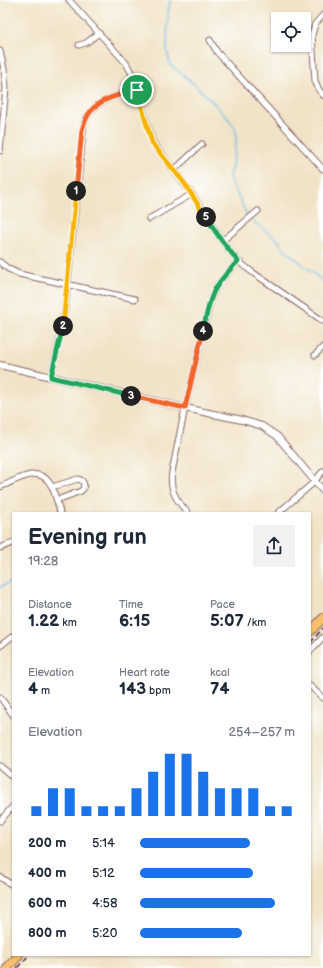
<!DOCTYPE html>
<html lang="en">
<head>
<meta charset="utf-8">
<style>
	body { margin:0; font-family:"Balsamiq Sans",sans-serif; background:#f2f2f3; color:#1f2937; height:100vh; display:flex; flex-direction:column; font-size:15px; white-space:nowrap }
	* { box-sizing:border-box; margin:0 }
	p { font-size:13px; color:#747a83 }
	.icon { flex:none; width:22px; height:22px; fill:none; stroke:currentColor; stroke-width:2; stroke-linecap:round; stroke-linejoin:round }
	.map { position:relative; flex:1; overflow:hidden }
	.panel { position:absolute; left:12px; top:512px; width:299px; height:444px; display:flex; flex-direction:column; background:#fff; border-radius:0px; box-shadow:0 1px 3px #0004 }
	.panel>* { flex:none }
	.tools { position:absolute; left:271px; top:12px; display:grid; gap:8px }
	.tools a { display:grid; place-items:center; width:40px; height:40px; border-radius:0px; background:#fff; box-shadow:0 1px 3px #0004; font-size:20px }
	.pin { position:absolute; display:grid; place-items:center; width:34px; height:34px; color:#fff; margin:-17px; border:2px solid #fff; border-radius:50%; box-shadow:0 1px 4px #0007 }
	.km { position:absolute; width:20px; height:20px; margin:-10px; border-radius:50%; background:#222; color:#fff; font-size:11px; line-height:20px; text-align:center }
	.round { display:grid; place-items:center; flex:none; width:42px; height:42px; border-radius:0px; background:#f2f2f3 }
	.head { display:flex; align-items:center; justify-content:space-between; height:68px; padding:0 16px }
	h1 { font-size:22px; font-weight:800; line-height:30px }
	.figures { display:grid; grid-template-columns:repeat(3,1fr); gap:6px; height:68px; padding:4px 16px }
	.figures div { display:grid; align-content:center }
	.figures b { font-size:17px; font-weight:800 }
	.figures small { font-size:11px; font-weight:400 }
	.figures p { font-size:11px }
	.chart { height:112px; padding:8px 16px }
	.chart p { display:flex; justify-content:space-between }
	.chart svg { width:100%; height:72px; margin-top:4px; stroke:#1a73e8; stroke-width:6 }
	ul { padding:0 16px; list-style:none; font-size:13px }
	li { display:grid; grid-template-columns:64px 48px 1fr; align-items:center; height:30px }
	li i { height:10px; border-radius:5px; background:#1a73e8 }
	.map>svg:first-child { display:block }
</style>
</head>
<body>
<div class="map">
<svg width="323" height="968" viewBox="0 0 323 968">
	<rect width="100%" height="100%" fill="#fff"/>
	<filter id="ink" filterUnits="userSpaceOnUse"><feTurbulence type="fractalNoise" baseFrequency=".025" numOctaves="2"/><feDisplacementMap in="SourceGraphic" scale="8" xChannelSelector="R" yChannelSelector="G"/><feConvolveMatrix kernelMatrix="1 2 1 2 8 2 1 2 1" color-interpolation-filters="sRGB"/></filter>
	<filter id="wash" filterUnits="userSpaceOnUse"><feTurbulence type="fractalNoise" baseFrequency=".012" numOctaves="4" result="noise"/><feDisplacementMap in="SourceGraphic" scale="16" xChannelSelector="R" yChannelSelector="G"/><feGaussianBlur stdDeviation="0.9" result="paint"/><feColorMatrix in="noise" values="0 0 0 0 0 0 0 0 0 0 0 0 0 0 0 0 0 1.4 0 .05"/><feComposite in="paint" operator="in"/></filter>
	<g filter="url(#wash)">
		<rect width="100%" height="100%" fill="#f1e3c7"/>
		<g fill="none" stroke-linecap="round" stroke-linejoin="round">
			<path stroke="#68bae4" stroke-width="1.5" d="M170 0 168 13 167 50 170 65C182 73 235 119 236 132 237 147 233 163 229 177L247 215
				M253 221 279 241 283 248 301 263 323 281
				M0 587 13 581"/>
		</g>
	</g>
	<g filter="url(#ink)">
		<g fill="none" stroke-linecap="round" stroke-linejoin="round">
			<defs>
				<path id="minor" d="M69 0 126 63 132 74 153 143 192 194 222 241 238 261 252 272 323 321
					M323 15 315 24 312 35 315 81 319 90 323 95
					M210 40 217 52 323 169
					M79 45 86 43 99 33
					M0 51 4 69 6 88 0 151
					M174 170 202 144
					M149 219 192 194
					M222 241 258 211
					M0 262 7 268 19 274 135 299
					M315 355 323 347
					M51 377 59 341 65 310 84 123C93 100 115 96 137 90
					M0 487C22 478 43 462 54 492 56 499 59 506 60 513
					M52 487 78 479C83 480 85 484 83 489L81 491 57 500
					M188 513C176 500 169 490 172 472L185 408 211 298 218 284 238 261
					M278 513 312 484 323 471
					M0 548 13 543
					M0 646 13 636
					M310 651 323 637
					M310 686 323 698
					M0 697 13 715
					M0 766 13 777
					M0 821 13 806
					M0 877 9 883 13 885"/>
				<path id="tertiary" d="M0 365 185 408 242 420 262 426 277 436 323 491"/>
				<path id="primary" d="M310 632 323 618
					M7 968 19 955"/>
			</defs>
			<use href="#minor" stroke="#846462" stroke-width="7"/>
			<use href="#tertiary" stroke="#846462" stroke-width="8"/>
			<use href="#primary" stroke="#846462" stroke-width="10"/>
			<use href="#minor" stroke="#fff" stroke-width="5"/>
			<use href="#tertiary" stroke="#fff" stroke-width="6"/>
			<use href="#primary" stroke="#f8bf6c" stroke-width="8"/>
			<path stroke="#4a1f2b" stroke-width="1.5" stroke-dasharray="6 3" stroke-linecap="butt" d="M310 643 323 628
				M17 968 29 955"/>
		</g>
	</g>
	<g fill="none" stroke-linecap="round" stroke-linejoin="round" filter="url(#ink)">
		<defs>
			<path id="split-1" d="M76 191 82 130C89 100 111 97 137 90"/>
			<path id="split-2" d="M63 326 76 191"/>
			<path id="split-3" d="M63 326 51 377 131 396"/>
			<path id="split-4" d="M131 396 185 408 203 331"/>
			<path id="split-5" d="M203 331C206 318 208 303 214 291 220 279 230 270 238 261L222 241 206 217"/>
			<path id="split-6" d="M137 90 152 143 185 184 206 217"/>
		</defs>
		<use href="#split-1" stroke="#fff" stroke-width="8"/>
		<use href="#split-2" stroke="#fff" stroke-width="8"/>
		<use href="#split-3" stroke="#fff" stroke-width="8"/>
		<use href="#split-4" stroke="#fff" stroke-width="8"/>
		<use href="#split-5" stroke="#fff" stroke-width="8"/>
		<use href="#split-6" stroke="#fff" stroke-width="8"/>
		<use href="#split-1" stroke="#f0652b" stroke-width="5"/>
		<use href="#split-2" stroke="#f5b400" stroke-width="5"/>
		<use href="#split-3" stroke="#22a559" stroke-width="5"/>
		<use href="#split-4" stroke="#f0652b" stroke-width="5"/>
		<use href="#split-5" stroke="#22a559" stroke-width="5"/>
		<use href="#split-6" stroke="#f5b400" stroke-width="5"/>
	</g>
</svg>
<div class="tools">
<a><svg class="icon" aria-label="locate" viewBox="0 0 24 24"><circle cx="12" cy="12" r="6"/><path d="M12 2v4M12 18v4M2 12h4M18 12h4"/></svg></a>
</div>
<div class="pin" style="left:137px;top:90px;background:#1e9e55"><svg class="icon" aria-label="arrive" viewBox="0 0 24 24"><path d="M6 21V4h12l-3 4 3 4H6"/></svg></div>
<b class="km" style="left:76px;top:191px">1</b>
<b class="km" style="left:63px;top:326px">2</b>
<b class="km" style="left:131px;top:396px">3</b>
<b class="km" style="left:203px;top:331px">4</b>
<b class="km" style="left:206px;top:217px">5</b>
<section class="panel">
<div class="head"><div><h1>Evening run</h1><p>19:28</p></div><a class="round"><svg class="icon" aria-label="share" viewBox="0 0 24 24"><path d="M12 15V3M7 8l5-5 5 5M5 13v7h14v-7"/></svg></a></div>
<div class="figures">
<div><p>Distance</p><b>1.22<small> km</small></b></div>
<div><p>Time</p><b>6:15</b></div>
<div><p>Pace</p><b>5:07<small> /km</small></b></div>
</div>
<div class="figures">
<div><p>Elevation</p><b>4<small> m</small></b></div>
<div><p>Heart rate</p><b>143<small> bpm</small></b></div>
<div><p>kcal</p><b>74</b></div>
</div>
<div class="chart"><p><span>Elevation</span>254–257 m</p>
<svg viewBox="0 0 160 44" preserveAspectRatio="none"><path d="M5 44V38M15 44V27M25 44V27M35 44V38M45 44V38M55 44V38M65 44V27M75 44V17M85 44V6M95 44V6M105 44V17M115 44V27M125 44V27M135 44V27M145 44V38M155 44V38"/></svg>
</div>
<ul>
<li><b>200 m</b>5:14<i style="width:71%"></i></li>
<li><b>400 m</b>5:12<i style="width:73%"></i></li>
<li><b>600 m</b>4:58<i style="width:87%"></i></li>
<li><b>800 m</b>5:20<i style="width:66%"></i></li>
</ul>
</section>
</div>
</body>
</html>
